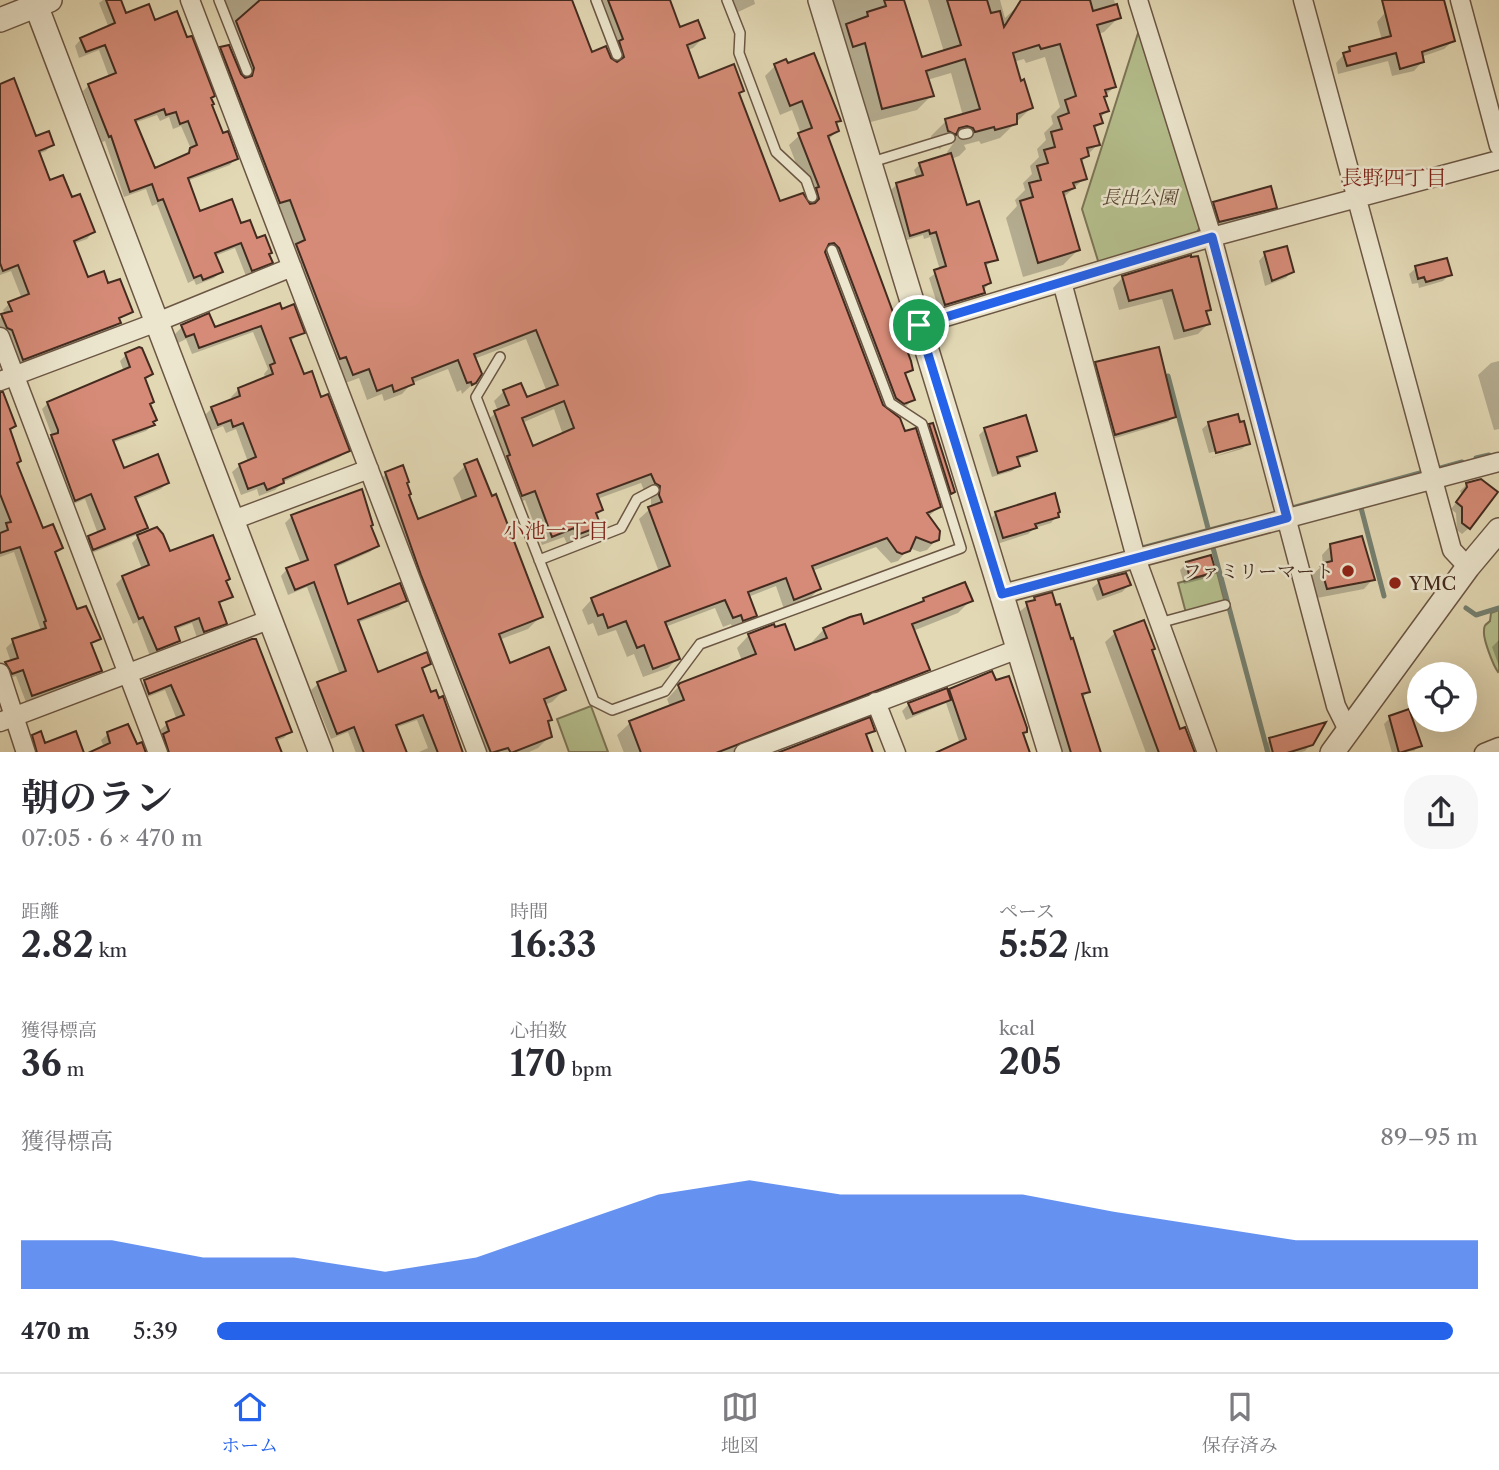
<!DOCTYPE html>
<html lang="ja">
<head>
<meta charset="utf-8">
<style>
	body { margin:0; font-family:"Libre Caslon Text","Noto Serif JP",serif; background:#f7f7f7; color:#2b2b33; height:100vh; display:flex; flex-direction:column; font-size:26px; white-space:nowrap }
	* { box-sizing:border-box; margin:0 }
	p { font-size:23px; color:#7c7c81 }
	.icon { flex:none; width:38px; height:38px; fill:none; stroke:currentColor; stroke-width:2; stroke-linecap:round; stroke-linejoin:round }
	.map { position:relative; height:752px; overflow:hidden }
	.side { display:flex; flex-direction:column; background:#fff; flex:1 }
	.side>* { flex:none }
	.fabs { position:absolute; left:1407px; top:662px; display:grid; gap:14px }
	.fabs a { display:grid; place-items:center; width:70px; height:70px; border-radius:50%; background:#fff; box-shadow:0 7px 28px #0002; font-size:35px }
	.pin { position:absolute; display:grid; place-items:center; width:60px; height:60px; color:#fff; margin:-30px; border:4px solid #fff; border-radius:50%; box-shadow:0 2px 7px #0007 }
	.round { display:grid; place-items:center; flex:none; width:74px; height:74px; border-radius:28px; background:#f7f7f7 }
	.head { display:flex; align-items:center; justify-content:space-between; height:119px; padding:0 21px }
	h1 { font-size:38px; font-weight:700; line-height:52px }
	.figures { display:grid; grid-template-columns:repeat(3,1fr); gap:10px; height:119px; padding:7px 21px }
	.figures div { display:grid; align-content:center }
	.figures b { font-size:35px; font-weight:700 }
	.figures small { font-size:19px; font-weight:400 }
	.figures p { font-size:19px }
	.chart { height:196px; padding:14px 21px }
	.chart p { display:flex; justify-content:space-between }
	.chart svg { width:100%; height:126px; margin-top:7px; fill:#2563eb; opacity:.7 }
	ul { padding:0 21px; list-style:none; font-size:23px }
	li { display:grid; grid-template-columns:112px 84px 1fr; align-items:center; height:52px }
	li i { height:18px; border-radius:9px; background:#2563eb }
	.tabs { display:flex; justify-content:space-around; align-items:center; height:98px; border-top:2px solid #e1e1e2; background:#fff; font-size:19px; color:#7c7c81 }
	.tabs a { display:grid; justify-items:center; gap:4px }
	.tabs .active { color:#2563eb }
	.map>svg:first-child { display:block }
</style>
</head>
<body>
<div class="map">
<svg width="1499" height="753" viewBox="0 0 1499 753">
	<rect width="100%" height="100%" fill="#e2d8b4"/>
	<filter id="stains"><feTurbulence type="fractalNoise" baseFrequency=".00286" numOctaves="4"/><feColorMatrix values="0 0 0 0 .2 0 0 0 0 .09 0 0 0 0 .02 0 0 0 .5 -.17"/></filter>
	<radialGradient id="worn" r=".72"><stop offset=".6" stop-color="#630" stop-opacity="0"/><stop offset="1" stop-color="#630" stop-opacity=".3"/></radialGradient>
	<path fill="#b4be8c" stroke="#7c7456" stroke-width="2" d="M1139 30 1201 225 1196 234 1099 264 1082 209Z
		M1217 572 1225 603 1186 613 1178 583Z
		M1499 610V671L1498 672C1493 665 1483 639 1484 631 1484 624 1486 625 1490 621L1491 613Z
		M591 706 608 752H569L557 719Z"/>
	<path fill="#0003" fill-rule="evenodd" d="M103 0H119L125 15 154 22 210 99 222 135 236 158 230 165 187 181 199 213 240 226 256 240 268 255 270 262 264 269 246 276 235 248 215 256 221 272 214 278 196 285 194 280 188 283 157 204 152 206 146 189 124 197 105 141 102 142 83 91 89 85 109 77 99 50 79 58 75 46 81 39 109 28 99 3ZM157 115 160 121 169 117 173 129 181 126 191 149 184 156 155 170 134 123Z
		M221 0H570L591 55H608L614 49 595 0H668L679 29 703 38 693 48 687 50 698 80 742 91 738 96 779 204 805 201 809 197 789 145 801 134 792 110 780 115 765 76 775 66 839 120 835 124 837 131 828 140 911 369 904 376 913 399 903 410 892 414 939 507 928 517 937 539 927 550 920 552 909 548 898 561 891 563 876 547 812 571 819 589 809 599 784 609 776 586 748 597 755 615 745 625 733 630 731 624 723 627 715 608 665 627 678 658 668 668 643 677 634 654 627 657 616 630 598 636 593 623 588 625 582 610 592 599 659 572 639 519 651 508V498L645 493 641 483 597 499 601 510 595 515 599 526 589 536 567 544 564 537 542 545 525 500 512 505 497 468 501 465 485 422 498 411 494 401 504 391 526 400 547 392 526 339 474 359 475 382 462 394 461 390 457 392 448 369 412 383 402 394 384 401 382 394 367 400 359 378 343 384 287 256 295 248 280 208 270 212 211 59 221 49 233 59 236 58 221 13ZM554 409 563 435 532 449 522 423Z
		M731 0H754L755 4 736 13Z
		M903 0 921 59 944 52 928 0H1000L1005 18 1022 2 1027 0H1114L1119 17 1104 32 1098 34 1114 87 1103 98 1107 111 1100 118 1101 122 1093 130 1098 144 1080 163 1085 178 1063 198 1078 250 1063 265 1023 277 1006 218 1017 206 1015 200 1025 190 1023 183 1032 174 1030 166 1039 157 1037 149 1046 140 1044 133 1053 124 1051 116 1060 107 1045 57 1026 63 1024 59 1013 62 1031 108 1000 138 981 144 979 141 964 145 966 149 959 156 951 159 966 207 996 259 984 267 989 283 977 299 939 310 929 278 940 270 930 237 924 239 923 235 904 241 891 190 897 184 917 178 914 170 920 164 948 156 947 152 955 141H947L940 149 934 146 931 136 946 121 963 116 951 73 927 80 932 95 917 110 867 123 850 57 838 61 832 40 841 30 833 0Z
		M1396 0H1438L1453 41 1444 49 1421 57 1422 62 1414 71 1392 76 1388 61 1338 74 1336 63 1350 48 1382 40 1377 22Z
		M0 86 35 138 52 144 46 151 38 154 49 182 71 199 93 232 87 239 73 244 88 279 107 286 131 311 118 320 119 323 112 330 17 366 0 334V318L5 315 3 310 8 305 13 319 11 304H9L22 299 11 271 0 275Z
		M1214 204 1275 207 1269 214 1213 227 1208 210Z
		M1265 254 1292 271 1286 278 1265 286 1259 261Z
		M1190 257 1209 310 1205 314 1208 324 1198 334 1174 340 1162 299 1119 310 1113 288 1123 277Z
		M1416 268 1450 274 1443 281 1419 288 1418 283 1412 284 1409 274Z
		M279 306 303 332 289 342 303 376 320 399 348 450 340 457 283 482 275 490 259 496 257 489 241 495 232 472 240 465 248 462 236 429 226 433 223 426 211 431 205 415 212 408 233 400 231 397 239 389 266 379 264 374 268 369 253 332 192 354 186 339 178 343 175 334 182 327 214 329Z
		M126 355 151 374 144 381 153 425 146 431 112 443 123 470 167 483 161 489 135 500 146 527 139 534 87 555 83 544 89 538 98 534 85 499 69 506 45 443 52 436 42 409 48 403 124 372 120 361Z
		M1499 361V429L1494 430 1478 375 1491 363Z
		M1096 364 1174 416 1168 422 1109 440 1090 370Z
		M0 394 14 426 9 431 16 464 42 530 61 548 54 554 76 612 98 639 90 645 100 670 93 677 26 702 16 676 5 679 0 670 11 662 6 648 13 641 39 632 40 628 14 552 0 557Z
		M1209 423 1248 443 1242 449 1210 458 1243 447V444L1209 453 1202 429Z
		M930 425 953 492 948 495 927 428Z
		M985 429 1035 450 1029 456 1016 460 1018 466 1012 471 992 477 979 435Z
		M465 466 540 617 528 629 499 640 509 665 564 690 552 702 544 705 550 720 547 722 550 736 538 748 527 753H475L374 486 386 474 408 495 417 521 463 504 453 478Z
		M1480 481 1469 528 1462 534 1457 530 1456 513 1451 509 1462 495 1460 491 1467 484Z
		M361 492 377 546 370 552 334 568 347 606 405 600 399 607 357 623 377 674 429 664 421 671 430 694 463 753H417L428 748 417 720 395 728 405 753H356L348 732 331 739 311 690 318 684 340 675 307 587 288 595 281 576 287 569 301 564 285 523 291 517Z
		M996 513 1056 514 1057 516 1051 523 1035 528 1028 534 997 544 990 520Z
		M138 537 169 553 228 579 225 582 230 596 218 605 225 623 218 630 197 638 192 623 174 630 178 641 172 647 150 656 137 622 133 624 116 584 123 577 142 569 132 543Z
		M1331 545 1373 579 1364 589 1317 598 1312 575 1323 565 1322 555Z
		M1187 563 1214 571 1207 578 1184 584 1180 570Z
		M1099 582 1129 585 1122 592 1097 601 1092 588Z
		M924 599 971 600 958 613 913 631 928 670 915 682 733 753H624L617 735 630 723 670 707 667 699 681 684 742 661 737 648 749 635 794 652 813 645 812 642 824 629 863 626 918 605Z
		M1035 599 1088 692 1082 698 1098 753H1060L1018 613Z
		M1115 633 1150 651 1179 731 1194 753H1146L1105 642Z
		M1499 640V666L1492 647Z
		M255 641 290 731 284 738 275 741 280 753H161L157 742 163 736 160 730 167 724 177 720 165 690 143 699 138 688 145 682Z
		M950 690 1025 731 1022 735 1028 753H936L960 744 946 703 906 720 902 711 909 704 947 693Z
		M1390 718 1420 745 1414 751 1392 753 1384 724Z
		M108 734 133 753 104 747 101 740Z
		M33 736 45 747 43 749 34 753 30 739Z
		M1270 740 1311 744 1305 751 1298 753H1265L1264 746Z"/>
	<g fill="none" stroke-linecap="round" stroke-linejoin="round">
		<path stroke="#758171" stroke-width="5" d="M1168 376 1209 532
			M1476 458 1489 455
			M1437 469 1462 462
			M1360 504 1384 596
			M1292 508 1420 473
			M1212 544 1268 753
			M1142 548 1240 522
			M1466 608 1476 615 1499 608"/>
	</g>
	<path fill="#d58b77" stroke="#432b1f" stroke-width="2" fill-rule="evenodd" d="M106 0H121L126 13 149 4 155 20 177 11 187 37 192 36 215 96 211 98 214 104 212 105 223 133 228 131 238 159 188 178 200 211 232 199 241 223 250 220 257 238 265 235 272 253 269 254 273 263 252 271 241 243 215 253 223 272 203 280 201 275 194 278 163 199 158 201 152 184 130 192 111 136 109 137 88 84 116 73 105 45 86 52 80 38 115 23ZM164 109 166 115 176 112 180 124 188 121 197 145 190 148 189 153 155 168 135 120Z
		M260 0H572L592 52 606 46 611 58 617 62 624 57 619 41 623 39 608 0H670L680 27 698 20 705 38 687 45 699 78 734 64 744 91 739 93 780 201 803 193 810 204 815 203 819 199 816 188 819 187 798 133 812 128 802 101 790 106 774 64 786 59 788 63 814 53 841 121 836 122 839 131 828 136 911 361 913 370 905 373 915 400 904 404 896 398 839 248 834 243 829 244 825 252 883 405 900 418 905 431 916 428 941 507 927 513 940 531 939 540 931 543 916 537 910 551 902 554 897 552 887 538 812 566 821 589 794 600 786 578 748 592 757 616 743 621 741 615 733 618 725 600 665 622 680 659 653 669 644 645 637 648 626 621 608 628 603 614 598 616 591 598 670 566 648 507 662 502 659 495 660 486 655 483 651 474 597 494 603 510 596 513 601 526 577 535 574 528 552 537 535 491 522 496 507 456 510 455 494 411 509 405 503 390 521 383 527 397 558 385 536 330 474 354 482 374 476 383 472 385 471 382 467 383 458 360 412 378 414 384 394 392 392 385 377 391 369 369 353 375 346 357 340 359 296 244 305 240 290 200 280 203 220 47 229 45 241 74 245 78 252 76 254 68 236 21ZM564 401 574 428 533 446 522 418Z
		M884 0H904L922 57 961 45 947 0H987L991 13 1000 11 1004 27 1021 0H1090L1093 11 1117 4 1121 18 1097 25 1116 87 1105 90 1107 96 1104 97 1109 111 1100 114 1103 123 1094 126 1100 145 1087 148 1089 156 1081 159 1087 179 1073 183 1075 188 1063 192 1080 250 1038 263 1020 201 1033 197 1029 183 1041 180 1037 166 1048 163 1044 150 1055 147 1051 132 1062 129 1058 117 1069 113 1065 100 1076 96 1060 44 1041 49 1039 45 1013 53 1021 81 1024 79 1033 108 1017 114V124L995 130 994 127 975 132 973 128 967 126 959 128 956 135 948 131 945 119 980 109 965 59 926 71 934 96 882 109 865 43 853 47 846 24 868 16 867 12 886 6Z
		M1382 0H1444L1455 41 1422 52 1424 62 1400 69 1396 53 1347 66 1343 53 1350 51 1349 47 1391 36Z
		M14 78 36 136 49 131 54 145 39 151 50 180 63 175 72 197 80 194 95 232 74 241 88 277 104 271 108 283 120 279 133 312 119 318 121 323 23 360 12 330 7 328 1 314 12 311 8 302 29 294 18 265 3 271 0 263V84Z
		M951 153 967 205 979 201 998 260 985 263 991 283 983 286 985 293 945 305 934 270 946 266 936 232 930 234 929 230 910 236 896 183 923 175 919 163Z
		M1271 186 1277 208 1219 222 1213 202Z
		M1287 246 1294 272 1272 281 1264 252Z
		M1191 255V257L1198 256 1211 310 1206 311 1210 324 1184 331 1172 290 1129 301 1122 276Z
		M1447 258 1452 275 1426 282 1424 277 1418 279 1415 266Z
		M280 303 282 309 294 304 305 333 290 338 304 374 312 371 321 397 328 394 350 451 283 479 284 483 267 490 264 483 248 489 239 464 256 457 243 423 233 427 231 420 218 425 211 407 240 396 238 388 273 374 270 365 275 363 261 326 199 348 194 334 186 337 181 325 209 313 215 327Z
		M139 347 142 348 153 374 145 378 154 402 150 404 157 420 153 422 155 425 113 440 124 468 158 454 169 483 135 497 148 528 93 550 88 536 105 529 91 494 75 501 51 435 58 433V430L47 402 130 367 125 353Z
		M1159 347 1176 417 1115 435 1095 362Z
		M0 392H3L16 426 10 429 21 461 17 463 43 528 53 524 63 548 55 552 77 609 86 606 101 639 91 643 102 671 32 696 23 670 12 674 5 662 18 658 12 639 46 628 44 622 46 621 20 547 0 553V533L8 530 6 523 11 522 0 494Z
		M1238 414 1240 422 1244 421 1250 444 1216 453 1208 422Z
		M1026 415 1037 451 1017 457 1020 466 998 473 984 428Z
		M933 423 955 492 951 494 929 424Z
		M477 459 492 496 496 494 543 617 499 634 510 663 549 647 566 690 544 699 552 720 548 721 552 737 511 753 508 748 491 753 421 575 385 472 403 465 409 482 407 483 411 494 409 495 418 519 476 496 464 464Z
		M1481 479 1498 492 1470 529 1462 523V507L1456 502 1467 487 1466 483Z
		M362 489 373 525 371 526 379 546 335 565 348 604 400 583 407 601 358 620 378 672 427 652 431 664 422 668 431 692 436 690 439 698 443 696 463 753H438L423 715 396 725 407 753H364L354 727 337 734 317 682 346 671 314 582 295 590 286 568 308 560 291 515Z
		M1055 493 1060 512 1058 513 1059 517 1035 524 1037 528 1003 538 995 512Z
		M157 527 163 534 170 551 213 535 230 579 226 581 233 597 219 602 227 624 204 632 199 618 175 627 180 641 157 650 143 617 139 619 122 576 149 565 137 535Z
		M1362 536 1375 580 1327 589 1320 564 1332 561 1330 544Z
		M1211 555 1216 572 1190 579 1186 562Z
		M1126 573 1131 585 1103 595 1098 580Z
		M965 582 973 601 912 624 930 670 716 753H641L629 721 684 700 678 685 680 683 756 654 748 634 774 624 775 627 785 624 795 650 827 638 823 628 850 617 861 614 864 624 924 601 923 598Z
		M1052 592 1056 605 1060 604 1071 639 1073 638 1090 692 1082 694 1101 753H1071L1058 710 1026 602 1035 600 1034 597Z
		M1144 620 1155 649 1152 650 1180 729 1185 727 1195 753H1159L1129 672 1114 631Z
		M252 639H256L292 732 276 738 282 753H169L163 734 169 731 166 722 184 715 171 685 149 694 144 680Z
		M992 671 996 680 1009 676 1027 728V732L1023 733 1030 753H935L966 739 949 689Z
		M947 688 951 700 913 714 908 703Z
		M1409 709 1422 746 1399 753 1389 716Z
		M870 717 875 731 866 734 873 753H777Z
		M1326 722 1313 745 1287 753H1273L1269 738Z
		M128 724 137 744 142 742 146 753H88L110 743 107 732Z
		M41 731 45 743 76 731 84 753H37L32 735Z"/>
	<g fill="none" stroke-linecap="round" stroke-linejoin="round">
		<defs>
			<path id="service" d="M219 0 247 71
				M596 0 617 55
				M727 0 740 33 739 53 776 152 806 180 812 197
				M963 134 968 133
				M872 162 950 138
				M500 357 476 397 594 701 612 710 665 691 700 644 961 548 922 424 890 403 832 250
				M539 560 621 528 637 499 654 490
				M1159 623 1225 605"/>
			<path id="minor" d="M190 0 477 753
				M1138 0 1212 237 1336 706 1348 730
				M1303 0 1452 550 1468 567
				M1460 0 1499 146
				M1062 282 1136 558 1207 753
				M919 325 1212 237 1499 160
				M0 337 158 753
				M0 381 157 322 292 267
				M233 520 369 469
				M1002 594 1499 462
				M0 673 26 753
				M876 702 896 753
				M0 722 271 619
				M744 753 1018 649
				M1484 753 1499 747"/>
			<path id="tertiary" d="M34 0 321 753
				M820 0 1050 753
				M0 20 50 0
				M1332 753 1468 567 1499 530"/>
		</defs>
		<use href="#service" stroke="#6b5644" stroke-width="12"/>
		<use href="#minor" stroke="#6b5644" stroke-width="21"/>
		<use href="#tertiary" stroke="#6b5644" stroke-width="26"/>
		<use href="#service" stroke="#ece6ce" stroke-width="9"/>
		<use href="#minor" stroke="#ece6ce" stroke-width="18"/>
		<use href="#tertiary" stroke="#ece6ce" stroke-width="23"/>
	</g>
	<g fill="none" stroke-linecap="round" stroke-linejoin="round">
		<defs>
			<path id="route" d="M1212 237 1287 518 1002 594 919 325Z"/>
		</defs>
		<use href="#route" stroke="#fff" stroke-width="14"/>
		<use href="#route" stroke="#2563eb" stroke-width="9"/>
	</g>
	<g fill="#8f2418" stroke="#ece6ce" stroke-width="2.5">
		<circle cx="1348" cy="571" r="7"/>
		<circle cx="1395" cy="583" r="7"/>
	</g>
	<g text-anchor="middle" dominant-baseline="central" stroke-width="5" stroke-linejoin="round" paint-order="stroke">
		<g font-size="19" font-style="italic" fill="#5a4835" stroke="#ece6ce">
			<text x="1139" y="197">長出公園</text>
		</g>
		<g font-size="19" fill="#432b1f" stroke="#ece6ce" text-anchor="end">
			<text x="1334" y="571">ファミリーマート</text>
			<text x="1409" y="583" text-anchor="start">YMC</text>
		</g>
		<g font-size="21" fill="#7a1f14" stroke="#ece6ce">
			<text x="1394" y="177">長野四丁目</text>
			<text x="556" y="530">小池一丁目</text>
		</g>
	</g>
	<rect width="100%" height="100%" filter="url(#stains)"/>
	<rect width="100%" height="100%" fill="url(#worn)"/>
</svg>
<div class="fabs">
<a><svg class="icon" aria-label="locate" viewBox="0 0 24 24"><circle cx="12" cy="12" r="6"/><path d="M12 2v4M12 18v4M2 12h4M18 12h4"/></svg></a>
</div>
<div class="pin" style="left:919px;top:325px;background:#1e9e55"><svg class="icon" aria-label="arrive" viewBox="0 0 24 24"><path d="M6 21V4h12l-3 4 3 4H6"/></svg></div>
</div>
<section class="side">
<div class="head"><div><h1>朝のラン</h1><p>07:05 · 6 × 470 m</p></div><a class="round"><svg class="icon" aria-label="share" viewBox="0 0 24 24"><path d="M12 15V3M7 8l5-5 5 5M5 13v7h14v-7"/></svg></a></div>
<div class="figures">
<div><p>距離</p><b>2.82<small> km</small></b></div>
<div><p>時間</p><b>16:33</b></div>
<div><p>ペース</p><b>5:52<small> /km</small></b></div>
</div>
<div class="figures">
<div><p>獲得標高</p><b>36<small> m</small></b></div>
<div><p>心拍数</p><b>170<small> bpm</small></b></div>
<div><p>kcal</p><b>205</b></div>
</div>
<div class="chart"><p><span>獲得標高</span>89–95 m</p>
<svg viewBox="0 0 160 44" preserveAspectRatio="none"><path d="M0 44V27L10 27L20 33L30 33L40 38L50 33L60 22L70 11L80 6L90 11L100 11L110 11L120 17L130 22L140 27L150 27L160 27V44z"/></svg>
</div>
<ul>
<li><b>470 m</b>5:39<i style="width:98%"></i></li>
</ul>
</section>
<nav class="tabs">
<a class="active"><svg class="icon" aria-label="home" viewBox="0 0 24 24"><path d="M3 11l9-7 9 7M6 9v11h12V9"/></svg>ホーム</a>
<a><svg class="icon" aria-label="map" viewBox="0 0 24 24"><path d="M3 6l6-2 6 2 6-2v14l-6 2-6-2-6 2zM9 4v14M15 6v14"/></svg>地図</a>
<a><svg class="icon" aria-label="saved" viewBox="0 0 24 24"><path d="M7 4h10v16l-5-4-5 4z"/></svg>保存済み</a>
</nav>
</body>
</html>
